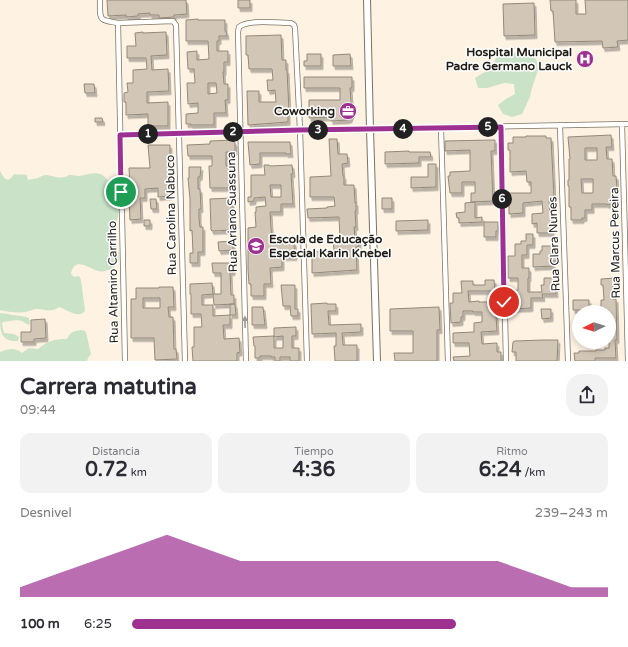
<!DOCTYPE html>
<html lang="es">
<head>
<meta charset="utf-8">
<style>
	body { margin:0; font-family:"Varela Round",sans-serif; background:#f2f2f3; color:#2b2b33; height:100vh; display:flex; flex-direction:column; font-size:15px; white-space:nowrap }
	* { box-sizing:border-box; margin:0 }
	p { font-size:13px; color:#7c7c81 }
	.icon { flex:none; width:22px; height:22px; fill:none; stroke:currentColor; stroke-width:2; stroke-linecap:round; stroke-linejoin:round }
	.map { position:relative; height:361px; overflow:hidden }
	.side { display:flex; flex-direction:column; background:#fff; flex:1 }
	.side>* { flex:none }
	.needle { width:26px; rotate:265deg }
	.controls { position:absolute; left:572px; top:305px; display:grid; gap:8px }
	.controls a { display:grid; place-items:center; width:44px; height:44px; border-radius:50%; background:#fff; box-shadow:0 2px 6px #0003; font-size:20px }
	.pin { position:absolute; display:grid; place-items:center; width:34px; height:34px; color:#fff; margin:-17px; border:2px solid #fff; border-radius:50%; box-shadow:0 1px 4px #0007 }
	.km { position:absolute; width:20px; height:20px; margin:-10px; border-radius:50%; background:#222; color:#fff; font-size:11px; line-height:20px; text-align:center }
	.round { display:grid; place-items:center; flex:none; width:42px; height:42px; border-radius:16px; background:#f2f2f3 }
	.overview { display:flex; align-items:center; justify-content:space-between; height:68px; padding:0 20px }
	h1 { font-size:22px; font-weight:700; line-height:30px }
	.metrics { display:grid; grid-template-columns:repeat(3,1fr); gap:6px; height:68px; padding:4px 20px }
	.metrics div { display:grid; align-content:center; border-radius:10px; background:#f2f2f3; text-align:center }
	.metrics b { font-size:20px; font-weight:700 }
	.metrics small { font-size:11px; font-weight:400 }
	.metrics p { font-size:11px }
	.chart { height:112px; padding:8px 20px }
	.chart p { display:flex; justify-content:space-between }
	.chart svg { width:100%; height:72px; margin-top:4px; fill:#9d3191; opacity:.7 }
	ul { padding:0 20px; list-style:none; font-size:13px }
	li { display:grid; grid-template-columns:64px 48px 1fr; align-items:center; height:30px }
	li i { height:10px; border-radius:5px; background:#9d3191 }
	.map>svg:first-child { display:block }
</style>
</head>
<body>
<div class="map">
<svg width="628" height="361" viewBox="0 0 628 361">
	<defs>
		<filter id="shadow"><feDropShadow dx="2" dy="3.5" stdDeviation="0" flood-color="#0004"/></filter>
	</defs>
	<rect width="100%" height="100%" fill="#fef2e2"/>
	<path fill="#c9e2c8" d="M501 52 531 54 537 61 538 70 532 88 530 97 522 114 512 117 503 114 498 105 506 99 515 94 514 84 504 83 487 88H478L475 78 483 73 493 69 495 60Z
		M0 171 4 178 8 180 11 178 14 174C19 175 22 174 27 175L28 180C31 179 35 179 38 178 40 177 43 175 46 175 52 175 58 179 64 177 66 177 68 175 70 175 73 175 76 176 79 176 88 175 98 170 105 177 108 180 108 182 109 185 111 193 118 200 119 208 119 216 115 224 115 232 114 241 120 251 119 259 119 263 116 266 112 268 108 271 102 272 98 271 89 268 74 256 71 274L74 277 79 276 81 280 85 311 81 314C73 315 67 310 59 307 49 314 45 308 35 309 32 310 29 311 26 312 18 313 7 312 0 310Z
		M0 313C2 313 5 314 7 314 15 316 21 315 29 318L30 323 28 325 22 321 17 320 3 322 2 324 4 333 13 334 18 336 19 338 18 341C0 342 0 331 0 313Z
		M81 330 85 331C87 335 87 337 88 341 89 346 90 350 91 354L88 358 87 361H0V352C9 349 14 347 22 353L29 348 38 349C48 341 54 339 67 339 70 332 74 331 81 330Z"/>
	<path fill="#d2c7b7" stroke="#93897a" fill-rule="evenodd" filter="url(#shadow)" d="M107 0H186L187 14 174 15V17L159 18V15H150V13L138 14V16L126 17V15L108 16Z
		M238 0H250V8H238Z
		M550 0H576V14H586L585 0H628V40L617 41 618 47 603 48 602 41 555 42 553 11H551Z
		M534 3 535 35 504 36 503 4Z
		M198 19V20H225V31H226L227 36H219V41H217V51H228V62H224V72H223L224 84H228V100H225L226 113H214V125H191V124H186V114L198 113V103L188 104 187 83H195L194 69H188L187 52 197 51V60L209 59 208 41H186V20ZM208 83H216L217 93 208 94Z
		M143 32V33L166 32 167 55 151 56 152 70 168 69 169 91 147 92V103L168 102V126H148V114L126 115V102H124V93L128 92 127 83H133V70L147 69 146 58H127V46H136L135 33Z
		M281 35 282 60H286V70H287L289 111H288V122L248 125 247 91H259V102H276L275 90 268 91 267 80H273L272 69H249L248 55H246V36Z
		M307 54H321V66H304V61H307Z
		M350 54 351 66H333V55Z
		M304 77H352V88H350L352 114 350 119 348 120 331 121V117L309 118V100H340V88H304Z
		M84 84H94L95 93H85Z
		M95 118H102L103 122H95Z
		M611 135 612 147H606L607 159H612L613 176H616L617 189H612V204L607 205V204H592V210H585V218H582V220H571V207H569V186H568V180H569V159H570L568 137ZM585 148H597V160H585ZM581 179H593V193H582Z
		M526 136H546V138H551L554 198H549L550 213H552V233H537V223L532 224V214L543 213 542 201 523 203V213L509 214V193H531V182H527L526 171 510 172V150H508V143H513V137H526Z
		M329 139H337L338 154H347L348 163 342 164 343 176H344V185H354L355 203 356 202V211H355L356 227H354L355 238H359V246L356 247 357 270 312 273V252L334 251 333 239H340L339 217 308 218 307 209 327 208V207L335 206 334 197H310V177L331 176Z
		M233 140 235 143V152H226V166H231V188H210L209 166H212V156H188L187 145 210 144V141Z
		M491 140H495V151H491L493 201 471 202V193H475V182H462V193H450L448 176H450V172L470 171V150L445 151V141Z
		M248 142H290L291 154H286V153H260V164L250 165Z
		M148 145H170V156H168V168H171V178H169L170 196 158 197V188L145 189V198H140L141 219 130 220 129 198H128L127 188H130L129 168H150Z
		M409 151V152H430L431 157H419V163L385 164V152Z
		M428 164H436V187L411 188V177H428Z
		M264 165H269L270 166 292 165 293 174H291L293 204H281V212H270L272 243 294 242 295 257H282V267L270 268 271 284H264V296H251V284H249L248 269V228L256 227 255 212H256V207L266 206 265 197 254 198V201L248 202V197H251V175H265ZM270 185H281V197H271Z
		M189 167H201L200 177H198V189H200L201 209H199V219L200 227H203V252H198V263H190V253H193L192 230 190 231V199L188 178H189Z
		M232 198V230L212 231 211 230 210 199Z
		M382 198H392V209H382Z
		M150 199H156L157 209H151Z
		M475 202V218L482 217V222L459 223V218H457L456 213 465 212V203Z
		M144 220H150V226H144Z
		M428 220V230L396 231V221Z
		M484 222H498V231H496V237H484Z
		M526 234H533V245H527V255H522V268H529V278H528V292H542L541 285H544V278H555L556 294H542L543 298H531V308L512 309 513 291 518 290V278H508V256H515V244H521V241H526Z
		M233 241V250L219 251 218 242Z
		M542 246H552L553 255H556V261H553V266L533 267V254H540V251H542Z
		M212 263H233V272H230L231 295H234V304L214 305 213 294H221V273H213Z
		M615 278V284H613V299H616L617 340H615L616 358H595V361H575L574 353H579V351H596V350H605V348H609V312H601V300H604L603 285H601V279Z
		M485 280H494L495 291H468L469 302 479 301V302H495L497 331 481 332 482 344 497 343V352H501V361H454L453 357 470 356 469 343H453V333L474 332V323L482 322V312H473V311H463V317H461V322L451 323 450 303H453V293H462L461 281H473V285H485Z
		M212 283 213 294 202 295V305H213V316L230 315V325H223L224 339 239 338 240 352 237 353V361H193L192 347H194V327H202L201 314H191V294H190V284Z
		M281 285H295V309H298V316H291L290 306H283Z
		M159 287H173L174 307H168L169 317H173L174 349H176L177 359 155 360 154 338H131V299H136V288H159ZM143 298H160V308H143Z
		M573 300H589V310H573Z
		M327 303V304H336V311H328L329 325 361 324V332L342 333 343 345H357V361H335L334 346H336V333L312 334 311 304Z
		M230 304H235L236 315H230Z
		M252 307H263L265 325H252Z
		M439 307 440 330H437V361H395L394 353H413V331H390V309Z
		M541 309H551V318L542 319Z
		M45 319 46 338 34 339V342H21V332H31V320Z
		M296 327V336H292V348H299V361H290V357H280V361H275V357H271V356H260V358H255V346H254L253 337 274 336V348H283V336L274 337V328Z
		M543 340H558L557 361H516V352H512L513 342 515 341Z"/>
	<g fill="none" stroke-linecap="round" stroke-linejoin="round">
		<defs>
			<path id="minor" d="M100 0C100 20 98 20 118 23L125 361
				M118 23 173 21 176 25 185 361
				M622 124 628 360
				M560 126 568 361
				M501 127 506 361
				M441 128 448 361
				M120 135 300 130 628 124
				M246 361 238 32 239 27C248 19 278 23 291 23L294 25 295 28 300 130 307 361"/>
			<path id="secondary" d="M367 0 370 129 377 361"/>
		</defs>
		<use href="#minor" stroke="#7c7263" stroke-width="6"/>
		<use href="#secondary" stroke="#7c7263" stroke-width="8"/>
		<use href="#minor" stroke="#fff" stroke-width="4.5"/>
		<use href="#secondary" stroke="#fff" stroke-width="6"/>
	</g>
	<defs><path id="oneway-solid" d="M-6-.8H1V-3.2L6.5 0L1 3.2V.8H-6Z"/></defs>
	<use fill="#9a9896" href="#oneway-solid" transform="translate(245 322) rotate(-91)"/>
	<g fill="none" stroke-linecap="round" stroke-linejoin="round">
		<defs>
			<path id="route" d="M121 192 120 135 300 130 501 127 504 302"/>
		</defs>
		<use href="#route" stroke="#fff" stroke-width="8"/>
		<use href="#route" stroke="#9d3191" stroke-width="5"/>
	</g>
	<defs>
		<symbol id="hospital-disc" viewBox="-11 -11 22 22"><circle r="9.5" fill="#9d3191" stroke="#fff"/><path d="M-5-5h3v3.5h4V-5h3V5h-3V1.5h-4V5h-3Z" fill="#fff"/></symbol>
		<symbol id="office-disc" viewBox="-11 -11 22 22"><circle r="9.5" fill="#9d3191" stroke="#fff"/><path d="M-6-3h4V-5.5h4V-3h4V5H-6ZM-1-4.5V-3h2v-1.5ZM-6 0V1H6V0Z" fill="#fff"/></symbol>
		<symbol id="school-disc" viewBox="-11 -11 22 22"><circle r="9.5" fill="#9d3191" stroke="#fff"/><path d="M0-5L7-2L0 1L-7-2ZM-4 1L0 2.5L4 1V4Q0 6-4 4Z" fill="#fff"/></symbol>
	</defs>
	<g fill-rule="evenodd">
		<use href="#hospital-disc" x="575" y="49" width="20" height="20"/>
		<use href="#office-disc" x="338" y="101" width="20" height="20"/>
		<use href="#school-disc" x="246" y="236" width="20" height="20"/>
	</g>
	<g text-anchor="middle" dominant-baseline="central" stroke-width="3" stroke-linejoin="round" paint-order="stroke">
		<g font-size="12" font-weight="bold" fill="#1f1b15" stroke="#fff" text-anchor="end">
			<text x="572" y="52">Hospital Municipal<tspan x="572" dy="14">Padre Germano Lauck</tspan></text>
			<text x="335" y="111">Coworking</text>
			<text x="269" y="239" text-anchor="start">Escola de Educação<tspan x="269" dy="14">Especial Karin Knebel</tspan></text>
		</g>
		<g font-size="12" fill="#1f1b15" stroke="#fff">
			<text transform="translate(232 212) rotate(-91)">Rua Ariano Suassuna</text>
			<text transform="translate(171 215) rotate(-91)">Rua Carolina Nabuco</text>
			<text transform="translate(615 243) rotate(-91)">Rua Marcus Pereira</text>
			<text transform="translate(554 244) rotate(-92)">Rua Clara Nunes</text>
			<text transform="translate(113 282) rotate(-91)">Rua Altamiro Carrilho</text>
		</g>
	</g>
</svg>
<div class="controls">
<a><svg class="needle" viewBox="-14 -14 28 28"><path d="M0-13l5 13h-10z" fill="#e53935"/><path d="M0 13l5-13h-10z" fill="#7c7c81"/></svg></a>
</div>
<div class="pin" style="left:121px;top:192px;background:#1e9e55"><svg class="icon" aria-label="arrive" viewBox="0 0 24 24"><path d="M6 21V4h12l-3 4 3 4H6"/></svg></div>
<div class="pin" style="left:504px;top:302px;background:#d93025"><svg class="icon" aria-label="check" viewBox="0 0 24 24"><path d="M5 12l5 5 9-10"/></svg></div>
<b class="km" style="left:148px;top:134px">1</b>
<b class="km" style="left:233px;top:132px">2</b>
<b class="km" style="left:318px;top:130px">3</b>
<b class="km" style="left:403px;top:129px">4</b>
<b class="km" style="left:488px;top:127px">5</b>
<b class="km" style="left:502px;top:199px">6</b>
</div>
<section class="side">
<div class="overview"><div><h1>Carrera matutina</h1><p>09:44</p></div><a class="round"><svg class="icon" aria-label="share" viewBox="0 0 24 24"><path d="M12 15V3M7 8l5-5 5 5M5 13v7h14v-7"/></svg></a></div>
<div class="metrics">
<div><p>Distancia</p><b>0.72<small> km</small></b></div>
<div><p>Tiempo</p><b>4:36</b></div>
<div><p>Ritmo</p><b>6:24<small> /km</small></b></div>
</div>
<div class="chart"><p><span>Desnivel</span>239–243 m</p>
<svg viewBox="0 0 160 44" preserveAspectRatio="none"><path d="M0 44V38L10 30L20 22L30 14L40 6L50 14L60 22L70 22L80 22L90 22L100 22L110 22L120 22L130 22L140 30L150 38L160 38V44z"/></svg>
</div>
<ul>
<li><b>100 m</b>6:25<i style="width:68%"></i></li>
</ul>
</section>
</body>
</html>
